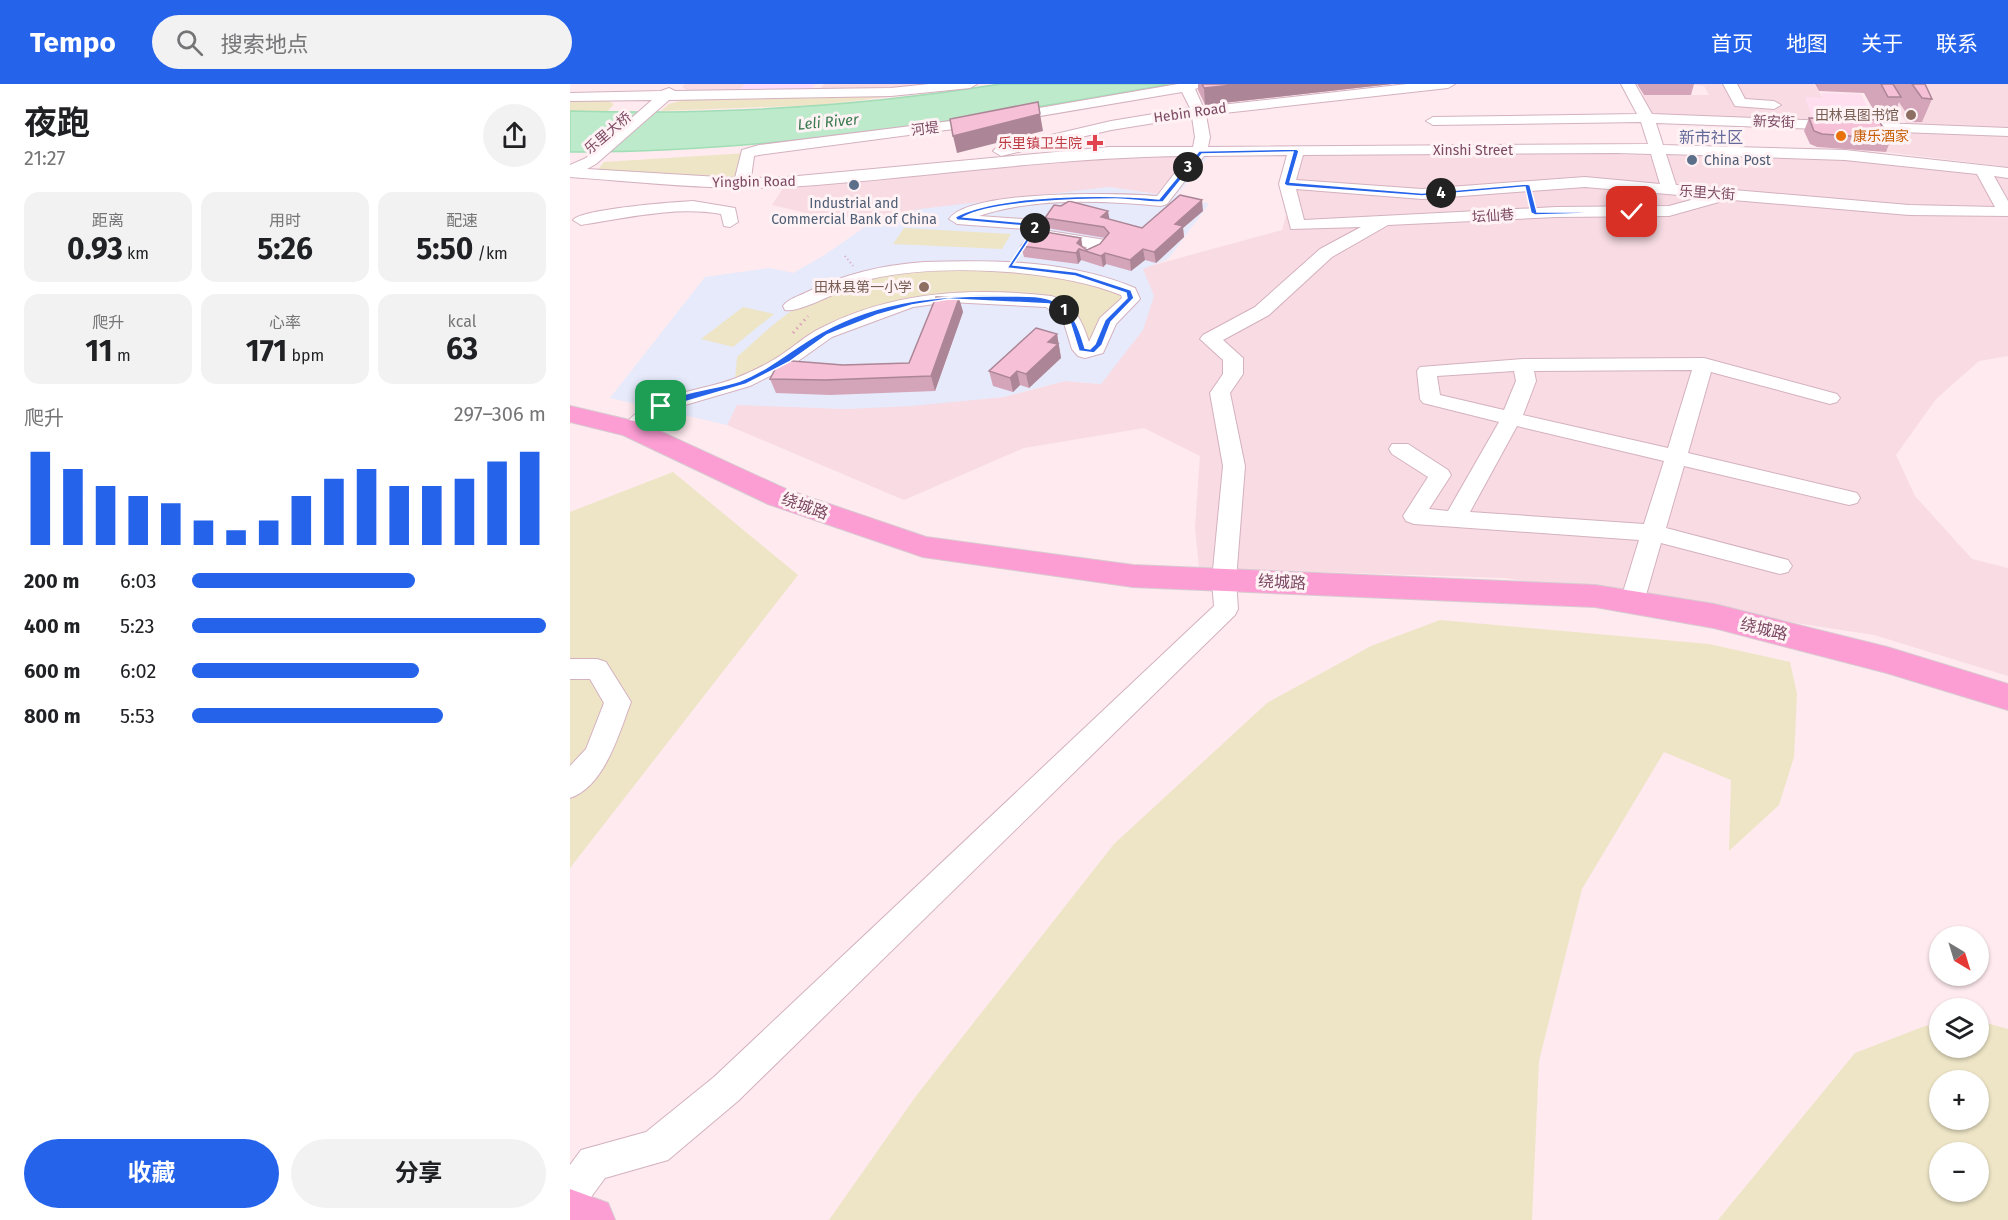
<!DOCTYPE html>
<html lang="zh">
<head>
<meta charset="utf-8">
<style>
	body { margin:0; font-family:"Fira Sans","Noto Sans SC",sans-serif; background:#f2f2f2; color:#202124; height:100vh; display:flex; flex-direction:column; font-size:22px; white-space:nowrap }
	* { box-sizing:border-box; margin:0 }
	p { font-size:20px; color:#757577 }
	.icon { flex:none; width:33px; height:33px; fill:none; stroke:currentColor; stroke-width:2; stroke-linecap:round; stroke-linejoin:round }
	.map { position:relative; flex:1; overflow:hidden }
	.sheet { display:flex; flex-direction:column; background:#fff; width:570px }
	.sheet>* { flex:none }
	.needle { width:39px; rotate:142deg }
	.controls { position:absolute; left:1359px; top:842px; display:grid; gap:12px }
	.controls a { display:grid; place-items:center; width:60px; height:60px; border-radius:50%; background:#fff; box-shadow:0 2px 4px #0004; font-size:30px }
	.pin { position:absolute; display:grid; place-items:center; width:51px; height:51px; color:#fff; margin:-26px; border-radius:12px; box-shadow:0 3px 9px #0006 }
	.km { position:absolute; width:30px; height:30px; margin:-15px; border-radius:50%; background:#222; color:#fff; font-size:16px; line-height:30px; text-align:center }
	.round { display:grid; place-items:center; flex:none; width:63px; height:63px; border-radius:32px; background:#f2f2f2 }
	.summary { display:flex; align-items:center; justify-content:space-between; height:102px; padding:0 24px }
	h1 { font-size:33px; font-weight:700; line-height:45px }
	.figures { display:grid; grid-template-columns:repeat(3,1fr); gap:9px; height:102px; padding:6px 24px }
	.figures div { display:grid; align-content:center; border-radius:15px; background:#f2f2f2; text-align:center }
	.figures b { font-size:30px; font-weight:700 }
	.figures small { font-size:16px; font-weight:400 }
	.figures p { font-size:16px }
	.chart { height:168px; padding:12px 24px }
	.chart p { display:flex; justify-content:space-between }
	.chart svg { width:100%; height:108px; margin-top:6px; stroke:#2563eb; stroke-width:6 }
	.cta { display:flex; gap:12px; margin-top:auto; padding:12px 24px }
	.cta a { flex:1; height:69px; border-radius:36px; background:#2563eb; color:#fff; font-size:24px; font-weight:700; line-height:69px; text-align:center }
	.cta a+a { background:#f2f2f2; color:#202124 }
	ul { padding:0 24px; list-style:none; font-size:20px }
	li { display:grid; grid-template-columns:96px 72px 1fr; align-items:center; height:45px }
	li i { height:15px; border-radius:8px; background:#2563eb }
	header { display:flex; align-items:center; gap:36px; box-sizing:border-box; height:84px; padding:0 30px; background:#2563eb; color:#fff }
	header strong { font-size:28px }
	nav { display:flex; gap:33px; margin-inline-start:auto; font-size:21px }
	.search { width:420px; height:54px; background:#f2f2f2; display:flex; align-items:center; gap:15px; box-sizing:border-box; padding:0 21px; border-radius:33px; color:#757577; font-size:22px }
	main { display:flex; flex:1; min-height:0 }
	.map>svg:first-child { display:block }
</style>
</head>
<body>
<header>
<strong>Tempo</strong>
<div class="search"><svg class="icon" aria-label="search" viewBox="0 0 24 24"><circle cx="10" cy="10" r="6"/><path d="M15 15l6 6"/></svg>搜索地点</div>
<nav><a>首页</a><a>地图</a><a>关于</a><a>联系</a></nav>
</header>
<main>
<section class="sheet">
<div class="summary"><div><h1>夜跑</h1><p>21:27</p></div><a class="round"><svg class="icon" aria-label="share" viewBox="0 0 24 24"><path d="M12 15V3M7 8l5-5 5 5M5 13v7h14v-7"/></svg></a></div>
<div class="figures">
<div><p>距离</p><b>0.93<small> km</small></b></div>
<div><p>用时</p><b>5:26</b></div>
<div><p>配速</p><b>5:50<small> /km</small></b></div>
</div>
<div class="figures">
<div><p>爬升</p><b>11<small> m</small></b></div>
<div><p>心率</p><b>171<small> bpm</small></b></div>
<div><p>kcal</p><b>63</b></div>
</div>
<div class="chart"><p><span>爬升</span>297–306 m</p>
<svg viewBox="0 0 160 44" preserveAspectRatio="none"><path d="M5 44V6M15 44V13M25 44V20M35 44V24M45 44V27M55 44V34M65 44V38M75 44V34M85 44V24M95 44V17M105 44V13M115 44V20M125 44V20M135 44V17M145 44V10M155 44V6"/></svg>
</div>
<ul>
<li><b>200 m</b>6:03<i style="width:63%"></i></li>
<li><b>400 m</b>5:23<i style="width:100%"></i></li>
<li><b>600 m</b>6:02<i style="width:64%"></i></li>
<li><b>800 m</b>5:53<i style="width:71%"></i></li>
</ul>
<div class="cta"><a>收藏</a><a>分享</a></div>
</section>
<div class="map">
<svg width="1438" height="1136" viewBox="0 0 1438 1136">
	<rect width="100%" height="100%" fill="#feeaef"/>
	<path fill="#f8dbe3" d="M115 0H175L167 9 121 8 112 3Z
		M254 0H377L248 8Z
		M1116 0H1244L1253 14 1243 36 1081 31 1069 11H1139L1134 2Z
		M1314 0H1438V83L1316 68 1299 44 1340 45Z
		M948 69 1217 73 1305 77 1438 91V272L1409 277 1366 315 1326 371 1345 412 1402 475 1438 484V592L1304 551 935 494 629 484 625 443 630 372 574 344 454 364 334 416 157 341 167 320 277 325 434 313 495 297 531 300 543 283 573 184 712 146 733 70Z
		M551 71H619L587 110 539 103 303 133H253L202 121 213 104Z"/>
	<path fill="#ffdeef" d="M1251 9 1291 10 1306 40 1243 36 1235 13 1253 14Z"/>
	<path fill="#e6eafb" d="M619 71 638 72 607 111 639 120 598 175 573 185 584 212 573 246 531 300 495 297 434 313 342 322 277 325 167 321 157 341 40 314 135 193 200 184 223 189 253 172 308 134 350 125 539 103 587 110Z"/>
	<path fill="#fdddfb" d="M175 0H245L238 9H167Z"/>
	<path fill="#eee5c6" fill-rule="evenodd" d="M326 12 248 21 91 27 99 20 116 15Z
		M0 16 38 17 44 20 37 28 0 27Z
		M177 69 173 96 26 88 34 78Z
		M334 144 441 150 432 165 323 160Z
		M346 186H433L508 197 550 209 551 215 518 259 497 224 407 209 364 210 317 222 208 277 165 296 167 273C184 258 201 241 220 228 255 203 304 191 346 186Z
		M173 223 204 230 163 263 131 255Z
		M103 388 228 491 0 784V428Z
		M870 536 1139 560 1220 578 1227 610 1224 673 1209 721 1159 767 1161 696 1094 668 1012 805 969 977 962 1136H259L346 1012 544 760 697 619 801 562Z
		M1409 937 1438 945V1136H1148L1285 969 1355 942 1369 941 1370 963H1408ZM1370 996H1408V1035H1370ZM1370 1068H1408V1107H1370Z"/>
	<path fill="#bceacb" stroke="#a1ddb5" stroke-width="1.5" d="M430 0H602C403 35 203 69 0 68V27C143 31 289 23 430 0Z"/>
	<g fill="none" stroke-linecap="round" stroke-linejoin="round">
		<defs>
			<path id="minor" d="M359 0H407L400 4 321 12 99 16 26 80 17 85 165 94 172 66 189 61 429 31 608 0H639L625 5 633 23 837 0H885L878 4 636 31 640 53 638 63 1078 60 1071 38 863 41 856 37 863 33 1067 30 1051 0H1065L1082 30 1438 44V52L1086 39 1093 61 1275 66 1438 84V94L1424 92 1438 117V132L1339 131 1151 115 1149 118 1099 132 986 133 818 141 762 173 699 231 653 256 673 274V290L660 309 675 382 666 496 668 525 665 531 168 1017 98 1076 35 1094 13 1124 0 1129V1081L11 1066 76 1048 144 993 644 522 642 496 653 382 640 309 653 290V276L630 255 633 251 685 223 750 165 791 143 721 145 709 100 717 71 634 72 597 120 591 122C533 117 465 113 409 132L468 136 476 141 473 146 535 156 538 160C533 167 528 173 520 175L511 170 517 163 455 153 453 149 455 145 387 140 379 135C401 105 549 109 587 112L618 72C484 73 352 94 218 103 146 107 72 98 0 93V81L16 74 82 16 0 17V9L91 7 99 4 105 7 321 4ZM612 8 620 24 541 37 426 64 423 67 431 72 541 46 622 33 625 53 623 63H539L217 93 181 94 184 72 189 71 429 39ZM1046 69 1081 70 1090 100 1015 93 852 105 726 96 733 71ZM1096 70 1275 76 1407 90 1425 123 1339 121 1106 101ZM1015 103 1132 113 1099 122 986 123 734 136 726 105 852 115Z
				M1153 0H1167L1175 15 1204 17 1211 21 1204 25 1165 22Z
				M123 117 165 124 168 138 160 143 154 142 151 130C105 122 57 134 11 141L3 136C11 125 105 118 123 117Z
				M354 178C426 176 498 176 565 204L570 215 546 240 533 269 515 274 508 272 502 265 493 236 476 223 379 218 343 223 262 253 224 280 180 302 98 326 69 350H55L52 345C76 308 129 309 166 294 181 288 198 280 211 271 224 263 235 252 249 245 321 207 402 203 481 212 504 218 512 237 519 258L530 234 552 214 551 211C487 185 368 179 301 195 280 200 231 230 215 226L213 222C218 215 229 212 237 208 274 190 312 181 354 178Z
				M1134 274 1267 310 1270 314 1267 318 1260 320 1141 288 1118 369 1279 407 1287 409 1290 414 1287 419 1279 421 1114 382 1096 444 1218 476 1222 482 1218 488 1210 490 1091 459 1074 518 1071 524 1062 527 1053 524 1050 518 1069 456 844 440 836 437 833 432 858 393 822 370 819 365 822 360H838L878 386 881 391 859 425 878 427 929 338 853 319 850 315 847 287 850 283 953 275ZM1122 286 1098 364 953 331 966 297 964 287ZM944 287 946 297 934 326 870 311 867 292ZM947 342 1094 377 1074 440 900 428Z
				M0 575H27L36 578 61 618C49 649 35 702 0 714V682L16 665 34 619 20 595H0Z"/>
			<path id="highway" d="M0 322 72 339 218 406 356 453 563 481 1025 501 1144 520 1317 563 1438 600V626L1317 589 1144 544 1025 523 563 503 353 473 198 420 53 351 0 338Z
				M0 1105 38 1119 45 1136H0Z"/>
		</defs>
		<use href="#minor" stroke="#d4b1bf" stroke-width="2"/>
		<use href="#highway" stroke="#d8c9d0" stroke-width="2"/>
		<path stroke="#dca2bb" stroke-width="2" stroke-dasharray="1 3" stroke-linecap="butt" d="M275 172 283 182"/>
		<path stroke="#dca2bb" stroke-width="3" stroke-dasharray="1.5 4" stroke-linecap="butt" d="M223 249 238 232"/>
		<use href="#minor" fill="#fff" fill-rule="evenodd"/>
		<use href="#highway" fill="#fc9dd3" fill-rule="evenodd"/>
	</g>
	<path fill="#d4a5b9" d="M628 0H822L635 21 628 6Z
		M1067 0H1124L1121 11H1074Z
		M1245 0H1355L1362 15 1352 38H1342L1329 18 1322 37 1309 36 1294 9 1249 7Z
		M1239 34 1321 55 1316 68 1247 63 1240 60 1234 47Z
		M633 127 613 144 614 153 586 179 575 176 561 187 536 180 533 183 511 176 508 180 454 173 451 162 511 154 512 163 517 166 530 160 535 154 477 144 475 134 539 135 572 144Z
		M389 214 393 228 365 307 260 311 206 309 200 295 273 281 339 279Z
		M487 250 491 274 459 304 450 301 443 308 423 302 419 287Z"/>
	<path fill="#ac8696" d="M672 0H822L635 21 634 4Z
		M470 30 473 47 387 69 383 52Z
		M632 116 633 127 613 144 614 153 586 179 584 168 605 140Z
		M538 127 540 138 533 143 531 133Z
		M511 154 513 165H509L511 176 508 180 506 169 507 159Z
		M573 165 575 176 561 187 560 176Z
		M535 169 536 180 533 183 531 172Z
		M389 214 393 228 365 307 361 292Z
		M487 250 491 274 459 304 456 290 478 258Z
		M447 287 450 301 443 308 440 294Z"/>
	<path fill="#f6c0d7" stroke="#ac8696" stroke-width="1.5" d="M632 0H672L634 4Z
		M1311 0H1323L1331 13H1318Z
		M1342 0H1355L1362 15 1352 14Z
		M468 18 470 30 383 52 380 35Z
		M1239 34 1308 36 1321 55 1252 50 1244 47Z
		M610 111 632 116 605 140 613 142 584 168 573 165 560 176 535 169 531 172 509 165 506 169 451 162 464 146 511 154 507 159 517 166 530 160 539 149 534 143 475 134 484 121 491 122 499 117 538 127 531 133 572 144Z
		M366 213 389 214 361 292 255 296 200 295 210 276 273 281 339 279Z
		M466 244 487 250 478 258 488 260 456 290 447 287 440 294 419 287Z"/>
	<path fill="#2563eb" stroke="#fff" stroke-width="1.5" d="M726 65 729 67 720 98 852 109 957 100 960 101 967 128H1066L965 131 961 129 955 103 852 112 717 102 714 100 723 68 632 70 593 118C578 119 562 115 546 115 511 115 423 117 394 133L470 140 443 181 506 188 561 206 564 214 541 238 532 261 524 269 509 267 499 235 479 220 379 215 342 221 307 231 257 251 219 278 176 300 94 324 87 322C107 308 146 305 170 297 201 285 224 263 252 248 312 215 372 211 438 212 452 212 472 211 484 217 504 227 509 244 515 264L520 265 525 260 535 236 557 214 556 209 505 192 437 184 464 143 387 136 385 133C427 110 540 110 589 115L629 67Z"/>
	<g fill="#8d6e63" stroke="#fff2f5" stroke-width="2">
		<circle cx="1341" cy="31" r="6"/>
		<circle cx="354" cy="203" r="6"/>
	</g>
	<circle fill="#e8710a" stroke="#fff2f5" stroke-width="2" cx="1271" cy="52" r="6"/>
	<path fill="#e0444e" stroke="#fff2f5" stroke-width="2" d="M522 50h6v6h6v6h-6v6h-6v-6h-6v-6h6z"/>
	<g fill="#5c6f8a" stroke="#fff2f5" stroke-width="2">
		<circle cx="1122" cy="76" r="6"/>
		<circle cx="284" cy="101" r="6"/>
	</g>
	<g text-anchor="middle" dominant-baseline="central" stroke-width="6" stroke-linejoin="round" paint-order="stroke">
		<g font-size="14" fill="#7c4a62" stroke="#fff2f5">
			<text transform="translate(620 29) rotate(-8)">Hebin Road</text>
			<text transform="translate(1204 38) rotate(2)">新安街</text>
			<text transform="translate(355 45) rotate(-7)">河堤</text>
			<text transform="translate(38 49) rotate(-40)">乐里大桥</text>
			<text x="903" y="66">Xinshi Street</text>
			<text transform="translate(184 98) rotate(-1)">Yingbin Road</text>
			<text transform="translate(1137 109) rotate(4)">乐里大街</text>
			<text transform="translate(923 132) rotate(-4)">坛仙巷</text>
		</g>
		<g font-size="14" fill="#785e54" stroke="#fff2f5" text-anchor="end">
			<text x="1329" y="31">田林县图书馆</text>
			<text x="342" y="203">田林县第一小学</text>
		</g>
		<g font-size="14" fill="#c56008" stroke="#fff2f5" text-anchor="start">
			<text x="1283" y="52">康乐酒家</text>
		</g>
		<g font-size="14" fill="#be3a42" stroke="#fff2f5" text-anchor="end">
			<text x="512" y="59">乐里镇卫生院</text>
		</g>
		<g font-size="14" fill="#4e5e75" stroke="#fff2f5" text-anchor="start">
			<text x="1134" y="76">China Post</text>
			<text x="284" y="119" text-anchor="middle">Industrial and<tspan x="284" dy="16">Commercial Bank of China</tspan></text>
		</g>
		<g font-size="15" font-style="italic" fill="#397a4f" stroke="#fff2f5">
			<text transform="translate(258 38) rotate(-5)">Leli River</text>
		</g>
		<g font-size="16" fill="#636b98" stroke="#fff2f5">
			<text x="1141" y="53">新市社区</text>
		</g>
		<g font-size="16" fill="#7c4a62" stroke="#fff2f5">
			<text transform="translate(235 422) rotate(20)">绕城路</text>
			<text transform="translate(712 498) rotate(3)">绕城路</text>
			<text transform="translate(1194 545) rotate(14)">绕城路</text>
		</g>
	</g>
</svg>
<div class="controls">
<a><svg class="needle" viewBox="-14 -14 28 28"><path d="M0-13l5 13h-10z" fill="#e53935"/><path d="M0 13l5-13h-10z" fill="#757577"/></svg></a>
<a><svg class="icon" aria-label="layers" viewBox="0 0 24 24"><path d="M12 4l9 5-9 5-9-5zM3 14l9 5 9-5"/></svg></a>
<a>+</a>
<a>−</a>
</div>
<div class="pin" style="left:91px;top:322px;background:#1e9e55"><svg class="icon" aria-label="arrive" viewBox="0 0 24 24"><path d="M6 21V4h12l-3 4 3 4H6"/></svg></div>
<div class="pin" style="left:1062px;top:128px;background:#d93025"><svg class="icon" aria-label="check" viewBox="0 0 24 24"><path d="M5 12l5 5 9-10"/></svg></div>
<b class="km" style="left:494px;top:226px">1</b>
<b class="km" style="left:465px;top:144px">2</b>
<b class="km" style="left:618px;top:83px">3</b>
<b class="km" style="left:871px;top:109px">4</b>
</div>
</main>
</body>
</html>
